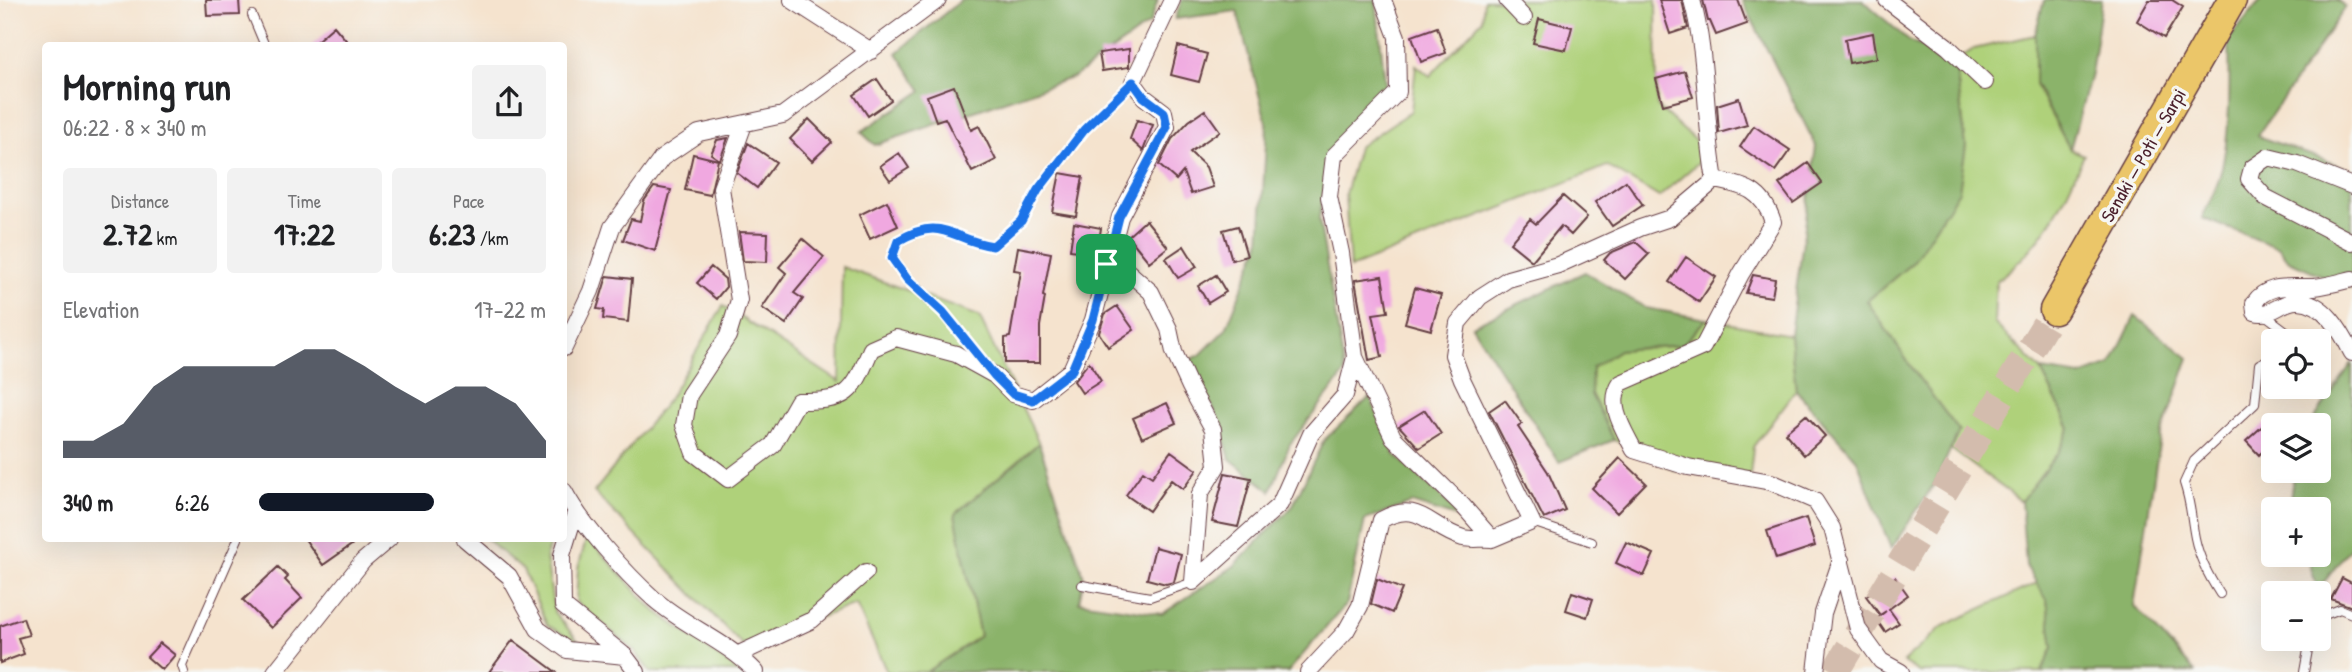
<!DOCTYPE html>
<html lang="en">
<head>
<meta charset="utf-8">
<style>
	body { margin:0; font-family:"Patrick Hand",sans-serif; background:#f2f2f2; color:#202124; height:100vh; display:flex; flex-direction:column; font-size:26px; white-space:nowrap }
	* { box-sizing:border-box; margin:0 }
	p { font-size:23px; color:#757577 }
	.icon { flex:none; width:38px; height:38px; fill:none; stroke:currentColor; stroke-width:2; stroke-linecap:round; stroke-linejoin:round }
	.map { position:relative; flex:1; overflow:hidden }
	.sheet { position:absolute; left:42px; top:42px; width:525px; height:500px; display:flex; flex-direction:column; background:#fff; border-radius:7px; box-shadow:0 7px 28px #0002 }
	.sheet>* { flex:none }
	.controls { position:absolute; left:2261px; top:329px; display:grid; gap:14px }
	.controls a { display:grid; place-items:center; width:70px; height:70px; border-radius:7px; background:#fff; box-shadow:0 7px 28px #0002; font-size:35px }
	.pin { position:absolute; display:grid; place-items:center; width:60px; height:60px; color:#fff; margin:-30px; border-radius:14px; box-shadow:0 4px 10px #0006 }
	.round { display:grid; place-items:center; flex:none; width:74px; height:74px; border-radius:7px; background:#f2f2f2 }
	.summary { display:flex; align-items:center; justify-content:space-between; height:119px; padding:0 21px }
	h1 { font-size:38px; font-weight:800; line-height:52px }
	.figures { display:grid; grid-template-columns:repeat(3,1fr); gap:10px; height:119px; padding:7px 21px }
	.figures div { display:grid; align-content:center; border-radius:7px; background:#f2f2f2; text-align:center }
	.figures b { font-size:30px; font-weight:800 }
	.figures small { font-size:19px; font-weight:400 }
	.figures p { font-size:19px }
	.chart { height:196px; padding:14px 21px }
	.chart p { display:flex; justify-content:space-between }
	.chart svg { width:100%; height:126px; margin-top:7px; fill:#111827; opacity:.7 }
	ul { padding:0 21px; list-style:none; font-size:23px }
	li { display:grid; grid-template-columns:112px 84px 1fr; align-items:center; height:52px }
	li i { height:18px; border-radius:9px; background:#111827 }
	.map>svg:first-child { display:block }
</style>
</head>
<body>
<div class="map">
<svg width="2352" height="672" viewBox="0 0 2352 672">
	<rect width="100%" height="100%" fill="#f6f6f2"/>
	<filter id="ink" filterUnits="userSpaceOnUse"><feTurbulence type="fractalNoise" baseFrequency=".0143" numOctaves="2"/><feDisplacementMap in="SourceGraphic" scale="14" xChannelSelector="R" yChannelSelector="G"/><feConvolveMatrix kernelMatrix="1 2 1 2 8 2 1 2 1" color-interpolation-filters="sRGB"/></filter>
	<filter id="wash" filterUnits="userSpaceOnUse"><feTurbulence type="fractalNoise" baseFrequency=".00686" numOctaves="4" result="noise"/><feDisplacementMap in="SourceGraphic" scale="28" xChannelSelector="R" yChannelSelector="G"/><feGaussianBlur stdDeviation="1.57" result="paint"/><feColorMatrix in="noise" values="0 0 0 0 0 0 0 0 0 0 0 0 0 0 0 0 0 1.4 0 .05"/><feComposite in="paint" operator="in"/></filter>
	<g filter="url(#wash)">
		<rect width="100%" height="100%" fill="#f5e3ce"/>
		<path fill="#afd17a" stroke="#7c7852" stroke-width="2" d="M1484 0H1656L1657 106 1709 153 1659 197 1607 166 1350 268 1345 194 1358 147 1411 111 1416 65 1430 76 1482 20Z
			M2035 35V85L2070 149 2084 155C2060 209 2045 244 1996 281L1994 323 2041 370 2070 428 2059 451 2021 501 1951 449 1959 431 1918 377 1867 301 1913 262 1966 146 1955 61 1974 49Z
			M842 267 979 316 1039 443 955 514 980 636 926 672H887L856 604 743 646 594 492 668 400 723 306 840 382Z
			M1706 319 1790 335 1796 390 1753 447 1750 476 1675 470 1614 440 1591 394V368L1619 350 1682 345Z
			M587 537 652 608 739 672H650L634 650 576 602 578 568Z
			M486 539H551L546 556 554 612 581 644 547 625 523 570Z
			M2037 583 2047 599 2053 648 2041 672H1919L1903 662 1943 626Z"/>
		<path fill="#8bb36a" stroke="#6a694a" stroke-width="2" d="M961 0H1158L1150 23 1074 77 875 145 861 132 922 91 897 53Z
			M1182 0H1376L1386 91 1335 143 1319 218 1345 373 1290 444 1271 491 1230 459 1219 419 1188 361 1200 355 1226 329 1260 243 1267 125 1237 11 1175 19Z
			M1742 0H1863L1910 42 1955 61 1966 146 1959 191 1913 262 1867 301 1918 377 1959 431 1935 483 1891 549 1857 460 1796 390 1790 335 1816 146Z
			M2044 0H2102L2091 74 2070 149 2035 84V35Z
			M2261 0H2337L2346 7 2257 136 2352 170V289L2289 261 2279 248 2202 218C2207 206 2214 194 2218 182 2231 141 2230 82 2229 39Z
			M1585 272 1646 308 1706 319 1682 345 1619 350 1592 368 1591 394 1614 440 1559 462 1472 326Z
			M2135 316 2189 358 2160 438 2134 606 2195 672H2041L2053 648 2047 600 2026 566 2021 501 2059 451 2070 428 2041 370 2081 376 2111 365Z
			M2352 363V545L2318 590 2307 555H2319V509H2293L2290 499 2294 471H2319V425H2310Z
			M1370 397 1395 455 1468 521 1412 503 1365 520 1347 603 1288 672H926L980 636 955 514 1039 443 1084 577 1079 602 1162 614 1234 566 1292 507 1324 440Z"/>
		<g id="blocks">
			<path fill="#f0a8e0" d="M206 0H239L240 15 207 16Z
				M1659 0H1682L1688 28 1670 34Z
				M1703 0H1738L1747 24 1716 35 1710 21H1708Z
				M2149 0H2172L2183 7 2164 38 2137 21Z
				M1539 19 1572 27 1566 50 1533 43Z
				M334 26 351 46H311Z
				M1437 27 1446 53 1421 62 1412 36Z
				M1873 33 1877 58 1849 63 1845 39Z
				M1178 46 1207 54 1199 82 1171 75Z
				M1129 49V67L1102 71 1099 53Z
				M1685 71 1693 97 1663 105 1656 79Z
				M877 79 891 100 868 116 854 95Z
				M954 86 971 130 979 126 996 160 972 172 945 118 936 121 927 96Z
				M1739 98 1747 125 1719 133 1717 105Z
				M1205 110 1220 131 1190 152 1206 167 1213 187 1191 194 1183 172 1176 180 1159 165 1172 139 1189 121Z
				M809 119 832 142 812 161 790 139Z
				M1137 120 1153 125 1143 151 1130 139Z
				M1754 126 1790 150 1775 171 1740 147Z
				M728 138 720 160 711 154 717 140Z
				M748 143 776 162 757 188 737 173Z
				M899 153 909 168 890 180 880 166Z
				M693 154 718 160 710 195 685 190Z
				M1808 163 1822 183 1793 203 1779 184Z
				M1060 173 1083 177 1076 216 1052 212Z
				M1626 181 1643 205 1612 226 1595 202Z
				M654 187 671 190 655 251 623 240 631 219 640 221 644 201Z
				M1563 196 1587 217 1571 235 1561 226 1532 261 1510 243 1530 219 1536 224Z
				M887 201 898 226 870 239 859 215Z
				M1146 220 1168 247 1149 262 1128 236Z
				M1074 223 1101 228 1097 254 1070 250Z
				M1238 226 1247 256 1232 260 1223 230Z
				M739 232 768 233 767 262 743 261Z
				M803 239 824 257 794 293 803 299 786 324 762 308 786 273 779 267Z
				M1636 242 1649 254 1625 279 1604 260 1610 253Z
				M1184 246 1197 267 1178 278 1166 258Z
				M1018 247 1051 253 1043 296 1045 297 1040 326V363H1005V338L1010 337 1021 271 1014 270Z
				M1686 257 1716 277 1699 302 1669 282Z
				M711 267 725 279 726 287 716 299 697 283Z
				M1216 275 1226 292 1208 303 1198 286Z
				M1753 275 1775 279 1772 297 1746 293Z
				M607 276 632 279 628 322 603 319 604 310 597 309Z
				M1382 276 1388 312 1373 314 1382 357 1369 360 1355 280Z
				M1415 288 1441 295 1431 330 1405 323Z
				M1117 306 1134 330 1108 347 1099 333 1105 314Z
				M1089 362 1101 381 1082 393 1074 381Z
				M1505 400 1522 424 1518 427 1548 472 1565 510 1544 519 1489 411Z
				M1167 403 1176 423 1142 438 1133 418Z
				M1425 410 1441 434 1419 448 1399 426Z
				M1806 415 1825 436 1804 455 1785 433Z
				M2267 422 2273 429V441L2259 455 2246 441Z
				M1171 451 1197 470 1183 489 1171 480 1149 511 1126 495 1143 471 1152 477Z
				M1620 458 1646 483 1617 513 1592 488Z
				M1225 473 1251 478 1238 527 1212 522Z
				M1806 518 1815 546 1776 559 1767 531Z
				M305 539H360L323 565Z
				M1626 542 1654 554 1644 576 1616 563Z
				M1155 547 1181 554 1174 582 1166 584 1147 579Z
				M278 567 288 577 285 580 302 598 271 628 243 600Z
				M1895 577 1908 595 1889 609 1899 623 1885 632 1876 619 1886 611 1880 615 1866 596Z
				M2342 578 2352 583V607L2331 599Z
				M1377 579 1402 589 1392 613 1371 604Z
				M1572 592 1593 599 1587 617 1566 610Z
				M23 618 29 635 18 638 24 654 0 663V626Z
				M513 640 556 672H489Z
				M160 643 175 655 162 670 147 657Z"/>
		</g>
	</g>
	<g filter="url(#ink)">
		<use href="#blocks" fill-opacity="0" stroke="#643c43" stroke-width="2"/>
		<g fill="none" stroke-linecap="round" stroke-linejoin="round">
			<path stroke="#d3bcad" stroke-width="28" stroke-dasharray="28 14" stroke-linecap="butt" d="M1835 672 2054 310"/>
			<defs>
				<path id="lane" d="M252 15 265 46
					M2265 315 2285 330 2289 341
					M989 368 943 312 907 279 892 258 898 241C943 214 950 240 993 246L1021 221 1038 190 1084 130 1133 82
					M1532 522 1592 542
					M1082 585 1150 597 1193 582
					M2220 594C2209 577 2199 558 2195 538 2191 518 2191 503 2184 483L2194 461 2255 404 2259 364 2273 357
					M2319 623 2322 616 2340 609 2352 614
					M184 672 182 666 238 539
					M2304 672 2310 639"/>
				<path id="street" d="M792 0 871 51
					M1383 0 1397 37 1398 92 1334 156 1329 197 1341 253 1355 357 1393 437 1463 506 1492 539 1532 522 1462 379 1453 355 1458 323 1480 297 1508 279 1558 265 1640 228 1670 218 1715 180C1745 186 1763 190 1773 222L1741 274 1703 347 1621 383C1606 404 1624 430 1634 450L1688 467 1771 482 1815 501 1832 528 1858 629 1881 661 1901 672
					M1507 0 1524 18
					M1692 0C1708 58 1704 120 1715 180
					M1887 0 1948 47 1985 82
					M744 124 721 188 739 300 728 336 689 395 684 425 694 453 728 479 773 445 798 401C849 401 852 395 871 349L896 338 956 354 994 375 1013 394 1033 400 1071 370 1093 320 1120 217 1167 127 1164 112 1144 97 1133 82 1172 0
					M2352 186 2297 164 2268 157 2252 168 2249 179 2265 197 2352 242
					M1106 264 1125 269 1151 292 1169 329 1174 352 1190 387 1213 429 1217 466 1200 494 1193 582
					M2352 279C2340 282 2327 286 2314 287 2292 288 2268 282 2254 303L2255 312C2272 317 2281 301 2297 301 2324 300 2342 333 2352 353
					M564 348 591 291 612 227 662 158 699 133 783 115 938 0
					M564 491C582 525 625 573 654 599 686 627 727 641 756 672
					M575 513 562 555 563 606 625 656 637 672
					M465 539 509 576 538 629 567 650 625 656
					M1193 582 1280 504 1311 434 1345 395 1355 357
					M739 654 812 620 866 572
					M275 672 363 561 389 539
					M1308 672 1346 631 1360 606 1381 520C1419 498 1429 528 1463 538 1472 540 1483 538 1492 539
					M1816 672 1823 613 1841 560"/>
				<path id="highway" d="M2054 310 2232 0"/>
			</defs>
			<use href="#lane" stroke="#643c43" stroke-width="10"/>
			<use href="#street" stroke="#643c43" stroke-width="18"/>
			<use href="#highway" stroke="#643c43" stroke-width="31"/>
			<use href="#lane" stroke="#fff" stroke-width="8"/>
			<use href="#street" stroke="#fff" stroke-width="16"/>
			<use href="#highway" stroke="#ebc669" stroke-width="28"/>
		</g>
	</g>
	<g fill="none" stroke-linecap="round" stroke-linejoin="round" filter="url(#ink)">
		<defs>
			<path id="route" d="M1133 82 1144 97 1164 112 1167 127 1119 217 1093 320 1072 370 1033 400 1013 394 994 375 943 312 907 279 892 258 898 241C943 214 950 240 993 246L1021 221 1038 190 1084 130Z"/>
		</defs>
		<use href="#route" stroke="#fff" stroke-width="14"/>
		<use href="#route" stroke="#1a73e8" stroke-width="9"/>
	</g>
	<g text-anchor="middle" dominant-baseline="central" stroke-width="7" stroke-linejoin="round" paint-order="stroke">
		<g font-size="19" fill="#4a1f2b" stroke="#f6f6f2">
			<text transform="translate(2143 155) rotate(-60)">Senaki — Poti — Sarpi</text>
		</g>
	</g>
</svg>
<div class="controls">
<a><svg class="icon" aria-label="locate" viewBox="0 0 24 24"><circle cx="12" cy="12" r="6"/><path d="M12 2v4M12 18v4M2 12h4M18 12h4"/></svg></a>
<a><svg class="icon" aria-label="layers" viewBox="0 0 24 24"><path d="M12 4l9 5-9 5-9-5zM3 14l9 5 9-5"/></svg></a>
<a>+</a>
<a>−</a>
</div>
<div class="pin" style="left:1106px;top:264px;background:#1e9e55"><svg class="icon" aria-label="arrive" viewBox="0 0 24 24"><path d="M6 21V4h12l-3 4 3 4H6"/></svg></div>
<section class="sheet">
<div class="summary"><div><h1>Morning run</h1><p>06:22 · 8 × 340 m</p></div><a class="round"><svg class="icon" aria-label="share" viewBox="0 0 24 24"><path d="M12 15V3M7 8l5-5 5 5M5 13v7h14v-7"/></svg></a></div>
<div class="figures">
<div><p>Distance</p><b>2.72<small> km</small></b></div>
<div><p>Time</p><b>17:22</b></div>
<div><p>Pace</p><b>6:23<small> /km</small></b></div>
</div>
<div class="chart"><p><span>Elevation</span>17–22 m</p>
<svg viewBox="0 0 160 44" preserveAspectRatio="none"><path d="M0 44V38L10 38L20 32L30 19L40 12L50 12L60 12L70 12L80 6L90 6L100 12L110 19L120 25L130 19L140 19L150 25L160 38V44z"/></svg>
</div>
<ul>
<li><b>340 m</b>6:26<i style="width:61%"></i></li>
</ul>
</section>
</div>
</body>
</html>
